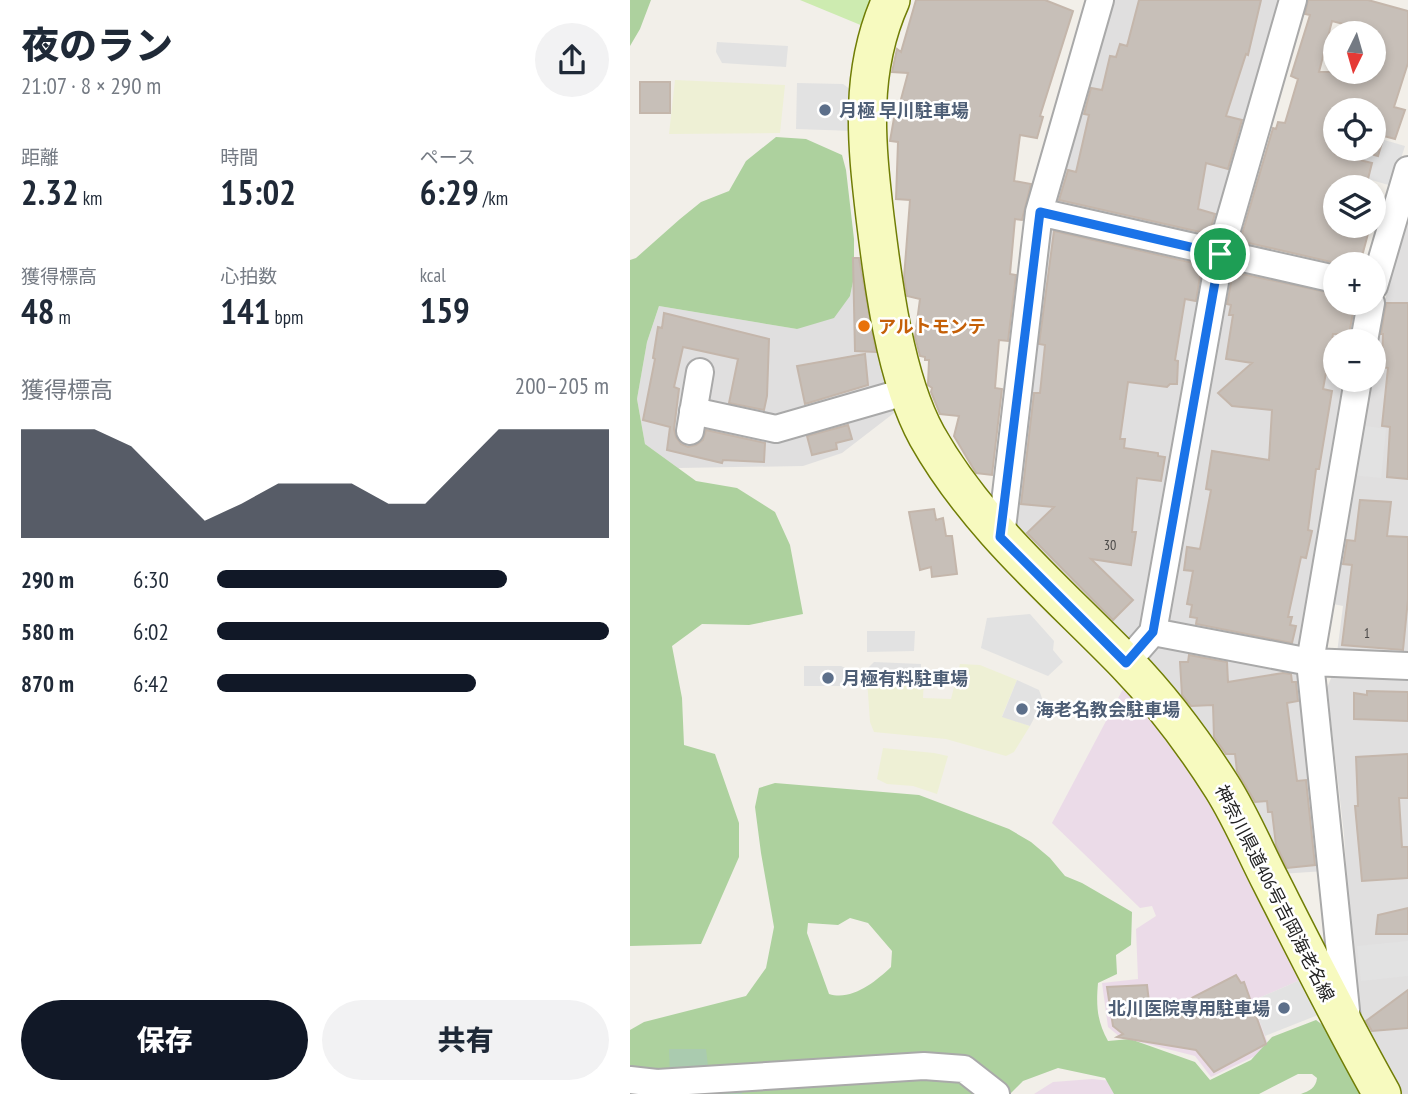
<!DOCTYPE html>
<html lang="ja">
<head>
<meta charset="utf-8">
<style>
	body { margin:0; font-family:"PT Sans Narrow","Noto Sans JP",sans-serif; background:#f2f2f3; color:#1f2937; height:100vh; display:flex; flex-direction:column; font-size:26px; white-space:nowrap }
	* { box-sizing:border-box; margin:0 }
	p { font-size:23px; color:#747a83 }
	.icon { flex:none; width:38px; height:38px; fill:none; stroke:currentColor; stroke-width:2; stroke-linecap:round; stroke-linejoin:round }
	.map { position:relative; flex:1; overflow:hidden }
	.sheet { display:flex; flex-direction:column; background:#fff; width:630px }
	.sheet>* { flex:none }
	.needle { width:46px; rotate:185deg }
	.controls { position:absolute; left:693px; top:21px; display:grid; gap:14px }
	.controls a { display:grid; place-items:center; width:63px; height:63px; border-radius:50%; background:#fff; box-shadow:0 4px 10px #0003; font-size:35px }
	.pin { position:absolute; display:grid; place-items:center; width:60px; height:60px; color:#fff; margin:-30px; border:4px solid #fff; border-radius:50%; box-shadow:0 2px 7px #0007 }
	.round { display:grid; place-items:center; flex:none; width:74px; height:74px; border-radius:37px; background:#f2f2f3 }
	.head { display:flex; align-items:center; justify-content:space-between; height:119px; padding:0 21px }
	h1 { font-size:38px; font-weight:800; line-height:52px }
	.metrics { display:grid; grid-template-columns:repeat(3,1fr); gap:10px; height:119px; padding:7px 21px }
	.metrics div { display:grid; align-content:center }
	.metrics b { font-size:35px; font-weight:800 }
	.metrics small { font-size:19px; font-weight:400 }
	.metrics p { font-size:19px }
	.chart { height:196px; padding:14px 21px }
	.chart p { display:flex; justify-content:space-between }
	.chart svg { width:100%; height:126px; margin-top:7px; fill:#111827; opacity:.7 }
	.button { display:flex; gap:14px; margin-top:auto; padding:14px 21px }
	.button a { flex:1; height:80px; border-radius:42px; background:#111827; color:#fff; font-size:28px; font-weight:800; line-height:80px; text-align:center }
	.button a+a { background:#f2f2f3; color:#1f2937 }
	ul { padding:0 21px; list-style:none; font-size:23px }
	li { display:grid; grid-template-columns:112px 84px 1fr; align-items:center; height:52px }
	li i { height:18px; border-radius:9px; background:#111827 }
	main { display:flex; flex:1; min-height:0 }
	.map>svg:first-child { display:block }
</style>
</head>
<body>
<main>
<section class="sheet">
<div class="head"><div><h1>夜のラン</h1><p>21:07 · 8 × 290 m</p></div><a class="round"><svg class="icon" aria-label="share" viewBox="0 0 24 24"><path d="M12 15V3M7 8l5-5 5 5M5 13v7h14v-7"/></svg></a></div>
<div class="metrics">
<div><p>距離</p><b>2.32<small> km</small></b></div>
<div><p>時間</p><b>15:02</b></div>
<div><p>ペース</p><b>6:29<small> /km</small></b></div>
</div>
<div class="metrics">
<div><p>獲得標高</p><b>48<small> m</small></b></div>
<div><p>心拍数</p><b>141<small> bpm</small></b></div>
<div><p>kcal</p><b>159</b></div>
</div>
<div class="chart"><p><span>獲得標高</span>200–205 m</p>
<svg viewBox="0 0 160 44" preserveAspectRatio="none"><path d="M0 44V6L10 6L20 6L30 12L40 25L50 38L60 32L70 25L80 25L90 25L100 32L110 32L120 19L130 6L140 6L150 6L160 6V44z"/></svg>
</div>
<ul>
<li><b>290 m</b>6:30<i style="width:74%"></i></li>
<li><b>580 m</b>6:02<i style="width:100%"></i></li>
<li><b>870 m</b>6:42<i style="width:66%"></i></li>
</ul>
<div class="button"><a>保存</a><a>共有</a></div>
</section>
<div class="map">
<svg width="778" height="1094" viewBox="0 0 778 1094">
	<rect width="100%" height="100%" fill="#f2efe9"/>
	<path fill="#e0dfdf" d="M479 0H650L617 110 587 233 582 240 430 208 425 200Z
		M778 209V657L707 653 713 606 703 604 739 380H744V355L758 287Z
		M421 228 572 257 578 265 514 624 498 640 379 525Z
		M604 267 705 286V303H733L727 341H705V380H720L675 644 662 652 542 628 536 621 599 274Z
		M224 277 242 278 264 389V413L212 453 173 466 48 468 15 444 7 399 17 342 29 306 167 329 220 296Z
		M538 644 657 666 673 679 695 871 650 874 510 665 521 651Z
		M713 675 778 676V1094H768L731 1031 721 950 714 834 697 688 702 676Z"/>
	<path fill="#ebdbe8" d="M493 689 517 710 546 744 614 862 670 980 622 1001 640 1049 581 1077 565 1056 490 1037 478 1027 472 983 508 979 506 929 526 916 522 906 510 908 422 823Z
		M462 1079 491 1082 517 1094H404L423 1082Z"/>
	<path fill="#eef0d5" d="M45 80 155 85 150 133 39 134Z
		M330 664 350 665 387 680 372 716 400 726 384 752 376 756 316 739 244 732 240 722 237 679 294 680 293 698 321 699Z
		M253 748 304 753 318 756 307 794 283 786 257 784 247 779Z"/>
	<path fill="#cdebb0" d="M170 0H245L233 26Z"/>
	<path fill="#add19e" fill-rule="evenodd" d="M0 0H21L10 29 0 46Z
		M146 137 176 139 212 155 216 170 224 239V277L220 296 204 318 167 329 29 306 17 342 7 399 15 444 66 481 107 488 145 512 160 545 173 614 119 625 72 624 42 646 52 698 54 745 85 754 109 823V857L71 944 0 946V260L6 258 50 219 71 202 99 191 116 161Z
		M145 783 289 795 379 829 401 842 420 858 435 876 452 883 502 912 501 945 486 955 487 974 468 983C466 1006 467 1021 478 1041L500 1039 565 1062 580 1080 621 1060 642 1037 686 1020C710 1037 725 1070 741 1094H671C679 1091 686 1088 687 1078L682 1074H668L629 1094H484L475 1078 428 1068 393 1081 380 1094H0V1030L14 1022 116 996 136 968 144 927 131 853 125 807 129 788ZM220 918 238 923 262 951 261 967C245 982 222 1001 199 994L177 933 178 923 208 925Z"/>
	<path fill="#aacbaf" d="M39 1049H76L79 1075 109 1074 112 1094H69L67 1074H40Z"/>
	<path fill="#e2e2e2" d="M87 42 158 46 156 67 92 63 86 52Z
		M167 83 213 84 224 92V131L166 129Z
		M744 137 775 146 762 186 738 179 742 163 702 154 705 139V149H744Z
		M729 425 756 429 751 478 722 475Z
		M400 614 424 641 423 650 433 662 418 676 351 648 357 618Z
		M237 631H285L284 651 237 652Z
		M244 662 291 664V680L237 679 236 670Z
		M174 666H211L222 671 223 686H174Z
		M387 680 409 690 413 701 400 726 372 717Z
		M778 941V976L731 981 727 946Z
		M670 980 688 1015 635 1036 622 1001Z"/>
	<path fill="#c7bfb8" stroke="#c4b6ab" stroke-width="2" fill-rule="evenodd" d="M286 0H415L443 11 410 116 413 117 407 138 390 135 384 181 401 184 392 220 385 219 380 274 386 275 378 341 369 340 365 388 372 389 362 475 346 473 324 436 329 416 310 414 301 392 302 388 298 385 299 360H295V357L290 356 285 337 290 299 277 296 274 278 280 200 266 199 268 142 260 141 264 118H266L278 73 262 72 267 49 271 52Z
		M509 0H631L618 55 616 54 596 116 612 120 598 169 576 163 568 209 585 214 579 234 429 200 438 170 446 172 459 115 454 114 461 88 472 90 480 56 486 57 490 44 497 46Z
		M678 0H738L778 11V63L764 107 775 110 765 139 754 136 748 156 744 155V110H705V154L742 163 736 187H705V226H740L730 264H710L610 241 643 128 646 129 648 122 655 123 668 79 661 76 680 15 675 14ZM702 21 744 32V72H689Z
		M10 82H40V113H10Z
		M424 231 572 265 566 301 555 299 545 360 548 361 547 384H540L537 387 498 382 490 439H495L494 448 528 453V456L535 457 531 481 507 478 502 532H506L501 565 461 559 503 600 483 620 397 533 424 507 391 504 404 393H410L415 345 409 344Z
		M223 258H229L246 352 225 351Z
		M603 272 705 294V303H725L719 334H703L693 389 702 391 689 469H686L678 530 682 531 676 558 671 557 658 617H662L660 625 666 626 662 643 566 624 567 618 560 617 562 605 557 604 563 571 554 570 557 547 570 549 581 490 576 489 582 451 639 460 642 410 602 406 588 393 622 363 596 359 603 315H599L601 305 597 304Z
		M756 303H778V479L757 477 760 427 752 426 758 368 752 367 753 334H751Z
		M34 313 139 339 137 396 134 410 99 403 108 359 53 347 44 387 49 389 44 429 46 437 51 444 58 447 66 445 73 440 76 430 135 443 134 462 93 460 92 463 37 450 40 427 13 420 25 359 23 358 28 327 32 328Z
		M235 354 238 385 175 404 167 366Z
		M218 425 222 439 206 443 207 449 182 455 177 436Z
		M730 500 761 502 757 536 778 537V599L773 650 712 645 722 565 713 564 717 540 725 541Z
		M304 509 306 520 313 518 316 536H322L327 574 302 577 301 567 290 570 279 512Z
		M559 655 597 662 598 682 653 673 661 674 662 682H666L668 701 657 703 667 781 676 780 685 865 657 868 646 845 642 812H638L637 801 625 802 607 771 605 754H596L584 737 583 705 561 706 552 695 550 662H558Z
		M737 691 778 692V721L724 719V693L737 695Z
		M778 754V798H769L772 847H778V878L732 881 725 806H728L726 757Z
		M778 908V934H746L748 915Z
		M606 975 611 983 614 982 636 1044 584 1072 566 1050 487 1037 493 1034 483 1026 477 987 517 985 521 1019Z
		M778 990V1028L742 1031 736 1021Z"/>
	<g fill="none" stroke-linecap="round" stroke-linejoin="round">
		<defs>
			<path id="street" d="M409 212 705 279
				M744 286 778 170
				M734 341 741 303
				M63 411 146 429 278 391
				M60 431 70 372
				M371 537 409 212 470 0
				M523 632 680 662 778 666
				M496 663 523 632 590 254 663 0
				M717 1020 680 662 728 380
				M0 1080 27 1083 294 1066 334 1069 366 1094"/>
			<path id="secondary" d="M261 0C229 71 236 141 245 217 253 283 265 378 297 436 347 525 426 591 496 663 532 700 564 743 592 787 611 817 625 851 641 882 677 953 713 1025 752 1094"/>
		</defs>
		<use href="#street" stroke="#a9a9a9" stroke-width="30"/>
		<use href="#secondary" stroke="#707d05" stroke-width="40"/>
		<use href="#street" stroke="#fff" stroke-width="26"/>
		<use href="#secondary" stroke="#f7fabf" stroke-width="37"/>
	</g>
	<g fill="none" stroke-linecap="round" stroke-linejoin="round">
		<defs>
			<path id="route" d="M410 212 590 254 523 632 496 663 370 537Z"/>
		</defs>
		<use href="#route" stroke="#fff" stroke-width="14"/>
		<use href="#route" stroke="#1a73e8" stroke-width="9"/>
	</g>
	<g fill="#5c6f8a" stroke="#fff" stroke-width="2.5">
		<circle cx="195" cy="110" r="7"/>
		<circle cx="198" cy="678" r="7"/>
		<circle cx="392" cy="709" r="7"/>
		<circle cx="654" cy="1008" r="7"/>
	</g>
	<circle fill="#e8710a" stroke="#fff" stroke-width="2.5" cx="234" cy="326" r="7"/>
	<g text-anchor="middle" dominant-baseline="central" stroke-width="5" stroke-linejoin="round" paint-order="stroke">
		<g font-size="14" fill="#4b4948">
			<text x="480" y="545">30</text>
			<text x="737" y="633">1</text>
		</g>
		<g font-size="18" font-weight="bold" fill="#4e5e75" stroke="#fff" text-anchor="start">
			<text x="209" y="110">月極 早川駐車場</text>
			<text x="212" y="678">月極有料駐車場</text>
			<text x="406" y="709">海老名教会駐車場</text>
			<text x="640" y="1008" text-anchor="end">北川医院専用駐車場</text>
		</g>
		<g font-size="18" font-weight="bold" fill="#c56008" stroke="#fff" text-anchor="start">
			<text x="248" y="326">アルトモンテ</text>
		</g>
		<g font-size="18" fill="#222" stroke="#fff">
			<text transform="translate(645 893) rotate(63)">神奈川県道406号吉岡海老名線</text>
		</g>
	</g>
</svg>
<div class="controls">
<a><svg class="needle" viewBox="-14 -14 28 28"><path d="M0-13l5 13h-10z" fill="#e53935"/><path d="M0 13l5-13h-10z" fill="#747a83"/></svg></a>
<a><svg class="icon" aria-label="locate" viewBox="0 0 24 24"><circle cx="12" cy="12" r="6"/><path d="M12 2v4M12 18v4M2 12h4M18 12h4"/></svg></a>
<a><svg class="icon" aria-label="layers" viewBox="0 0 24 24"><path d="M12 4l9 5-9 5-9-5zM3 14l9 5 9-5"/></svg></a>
<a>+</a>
<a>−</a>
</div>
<div class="pin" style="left:590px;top:254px;background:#1e9e55"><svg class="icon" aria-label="arrive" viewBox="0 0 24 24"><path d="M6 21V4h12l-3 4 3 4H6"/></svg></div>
</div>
</main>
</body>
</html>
